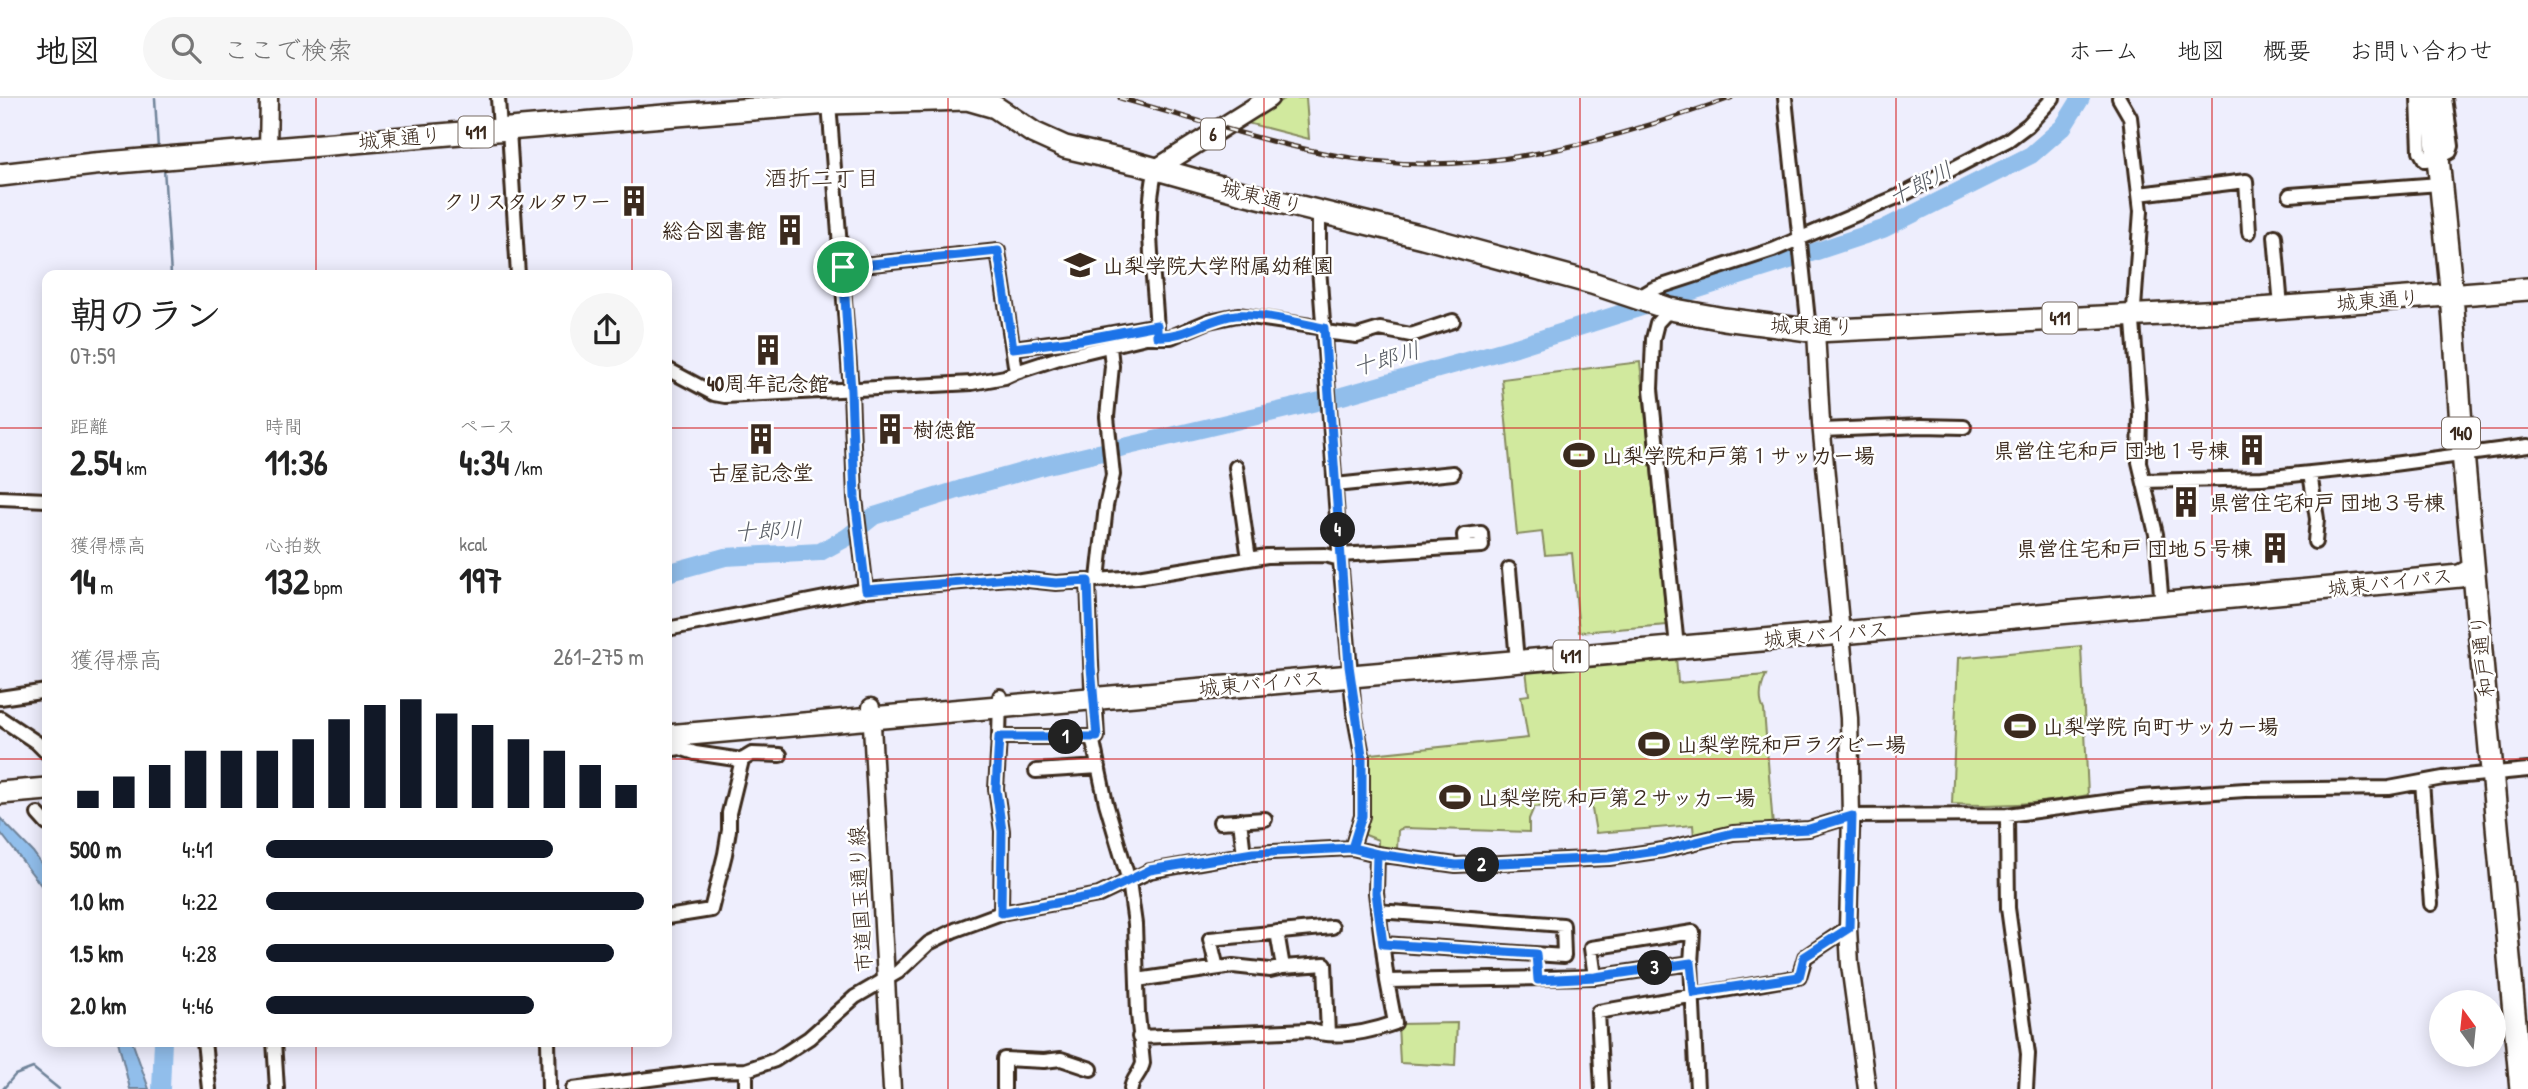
<!DOCTYPE html>
<html lang="ja">
<head>
<meta charset="utf-8">
<style>
	body { margin:0; font-family:"Patrick Hand","Klee One",sans-serif; background:#f6f6f6; color:#222; height:100vh; display:flex; flex-direction:column; font-size:26px; white-space:nowrap }
	* { box-sizing:border-box; margin:0 }
	p { font-size:23px; color:#767676 }
	.icon { flex:none; width:38px; height:38px; fill:none; stroke:currentColor; stroke-width:2; stroke-linecap:round; stroke-linejoin:round }
	.map { position:relative; flex:1; overflow:hidden }
	.panel { position:absolute; left:42px; top:172px; width:630px; height:777px; display:flex; flex-direction:column; background:#fff; border-radius:14px; box-shadow:0 4px 18px #0003 }
	.panel>* { flex:none }
	.needle { width:46px; rotate:345deg }
	.fabs { position:absolute; left:2429px; top:892px; display:grid; gap:14px }
	.fabs a { display:grid; place-items:center; width:77px; height:77px; border-radius:50%; background:#fff; box-shadow:0 4px 18px #0003; font-size:35px }
	.pin { position:absolute; display:grid; place-items:center; width:60px; height:60px; color:#fff; margin:-30px; border:4px solid #fff; border-radius:50%; box-shadow:0 2px 7px #0007 }
	.km { position:absolute; width:35px; height:35px; margin:-18px; border-radius:50%; background:#222; color:#fff; font-size:19px; line-height:35px; text-align:center }
	.round { display:grid; place-items:center; flex:none; width:74px; height:74px; border-radius:37px; background:#f6f6f6 }
	.head { display:flex; align-items:center; justify-content:space-between; height:119px; padding:0 28px }
	h1 { font-size:38px; font-weight:700; line-height:52px }
	.metrics { display:grid; grid-template-columns:repeat(3,1fr); gap:10px; height:119px; padding:7px 28px }
	.metrics div { display:grid; align-content:center }
	.metrics b { font-size:35px; font-weight:700 }
	.metrics small { font-size:19px; font-weight:400 }
	.metrics p { font-size:19px }
	.chart { height:196px; padding:14px 28px }
	.chart p { display:flex; justify-content:space-between }
	.chart svg { width:100%; height:126px; margin-top:7px; stroke:#111827; stroke-width:6 }
	ul { padding:0 28px; list-style:none; font-size:23px }
	li { display:grid; grid-template-columns:112px 84px 1fr; align-items:center; height:52px }
	li i { height:18px; border-radius:9px; background:#111827 }
	header { display:flex; align-items:center; gap:42px; box-sizing:border-box; height:98px; padding:0 35px; background:#fff; border-bottom:2px solid #e0e0e0 }
	header strong { font-size:33px }
	nav { display:flex; gap:38px; margin-inline-start:auto; font-size:24px }
	.search { width:490px; height:63px; background:#f6f6f6; display:flex; align-items:center; gap:18px; box-sizing:border-box; padding:0 24px; border-radius:38px; color:#767676; font-size:26px }
	.map>svg:first-child { display:block }
</style>
</head>
<body>
<header>
<strong>地図</strong>
<div class="search"><svg class="icon" aria-label="search" viewBox="0 0 24 24"><circle cx="10" cy="10" r="6"/><path d="M15 15l6 6"/></svg>ここで検索</div>
<nav><a>ホーム</a><a>地図</a><a>概要</a><a>お問い合わせ</a></nav>
</header>
<div class="map">
<svg width="2528" height="991" viewBox="0 0 2528 991">
	<rect width="100%" height="100%" fill="#eeeefd"/>
	<filter id="ink" filterUnits="userSpaceOnUse"><feTurbulence type="fractalNoise" baseFrequency=".0143" numOctaves="2"/><feDisplacementMap in="SourceGraphic" scale="14" xChannelSelector="R" yChannelSelector="G"/><feConvolveMatrix kernelMatrix="1 2 1 2 8 2 1 2 1" color-interpolation-filters="sRGB"/></filter>
	<g filter="url(#ink)">
		<path fill="#d1e99e" stroke="#868a5e" stroke-width="2" d="M1286 0H1306L1309 41 1243 24Z
			M1640 264 1667 527 1579 534 1572 455 1545 457 1542 434 1517 437 1502 281Z
			M2081 548 2088 697C2043 706 1998 709 1952 706L1958 560Z
			M1676 559 1678 585 1766 577C1761 588 1758 601 1764 612L1773 729 1726 732 1694 739 1693 727 1596 735 1591 705 1534 709 1529 721V734L1404 730 1398 732 1397 752 1378 751V742L1358 734 1362 657 1528 640 1521 598 1529 597 1526 572Z
			M1457 925 1455 968 1400 965 1398 926Z"/>
		<path fill="#91beeb" stroke="#6f8399" stroke-width="2" d="M0 720 33 754 47 774V795L0 734Z
			M118 943H132L149 991H130Z"/>
		<g fill="none" stroke-linecap="round" stroke-linejoin="round">
			<path stroke="#6f8399" stroke-width="2.5" d="M155 0 158 51
				M164 70 171 177
				M2174 691 2237 686
				M2097 699 2125 695
				M1997 711 2011 710
				M3 991 15 977 33 970 59 991"/>
			<path stroke="#91beeb" stroke-width="18" d="M667 475 725 459 820 454 846 440 874 418 961 391 1043 368 1342 298 1516 249 1796 160 1883 131 2031 57 2063 29 2081 0
				M161 991 163 943"/>
			<defs>
				<path id="street" d="M498 0 500 32
					M1785 0 1809 232
					M2119 0 2130 19 2141 113 2133 224 2140 316 2139 364 2156 436 2161 496
					M2418 0 2420 53 2425 62 2438 60 2450 54 2452 48 2445 0
					M509 32 518 177
					M1156 71C1142 126 1156 182 1157 238
					M2139 96 2246 83 2249 134
					M2290 97 2440 86
					M1319 113V169L1340 461 1354 614 1362 657V718L1352 750
					M2275 138 2281 209
					M843 169 998 153 1016 274 1059 260 1146 239H1171L1209 223 1238 217 1324 230
					M1638 200 1653 191 1773 152 1906 95 2008 42 2028 27 2053 0
					M1670 211 1657 225 1653 241 1651 291 1677 549
					M1324 234 1357 238 1380 231 1411 237 1453 223
					M1013 250 1079 241 1157 227
					M667 271 714 296 725 298 972 285 1005 279 1016 274
					M1822 332 1922 328 1964 329
					M1236 369 1249 461
					M2310 375 2317 421 2315 444
					M2144 383 2262 380 2378 368 2528 348
					M1335 387 1453 375
					M0 400 47 402
					M1340 457 1465 449 1482 448 1481 435 1464 437 1465 449
					M1509 471 1517 563
					M1098 481 1106 408 1113 377 1107 319 1112 268 1110 249
					M1088 483 1092 590 1095 600 1097 639H1092L1106 705 1129 783 1135 826 1138 916 1143 965C1141 975 1132 981 1131 991
					M866 492 1009 480 1056 485 1137 479 1267 458 1325 457 1340 461
					M667 531 866 492 855 400 851 293 829 5
					M0 600 47 593
					M0 620 36 644 47 655
					M999 639 1000 598
					M667 652 680 650 695 655 742 662 729 715V732L725 756 711 812 667 819
					M742 662 752 656 780 657
					M1036 673 1099 669
					M2422 684 2431 806
					M38 716 47 726
					M2007 717 2008 810 2028 956 2026 991
					M1240 722 1244 757
					M1220 724 1265 721
					M1377 756 1376 795 1387 883 1595 879 1691 865 1697 991
					M1378 813 1563 827 1564 858 1383 846
					M1001 815 1002 733 996 691 999 639H1092
					M1277 834 1283 869
					M1217 870 1210 841 1332 829
					M1595 879 1591 850 1693 834 1691 865
					M1137 882 1233 868 1270 872 1283 869 1325 866 1328 936
					M1139 939 1309 932C1336 942 1369 934 1395 925L1387 883
					M204 943 209 991
					M274 943 277 991
					M548 943 549 991
					M746 972V991
					M573 991 711 973 746 972 775 962 809 940 855 899 898 874 929 845 955 832 1001 815 1099 797 1150 773 1253 755 1352 750 1377 756 1456 767 1609 760 1663 752 1733 735 1809 731 1851 718 2007 717 2142 699 2245 692 2389 690 2443 680 2528 672
					M1004 991V961L1044 963 1061 961 1091 971
					M1602 991 1598 914 1799 879 1805 859 1848 830"/>
				<path id="secondary" d="M268 52 269 0
					M1816 233 1821 325 1849 620 1851 718 1848 830 1850 867 1867 991
					M871 609 892 991"/>
				<path id="primary" d="M1156 71 1269 0"/>
				<path id="highway" d="M2432 0 2453 210 2463 355 2521 991
					M0 77 94 66 664 18 829 5 967 1 995 9 1034 35 1065 49 1135 65 1239 94 1423 139 1592 185 1670 211 1724 221 1816 233 2245 212 2528 191
					M667 638 1842 535 2460 478 2473 471
					M0 695 47 691"/>
			</defs>
			<use href="#street" stroke="#3b2a1e" stroke-width="18"/>
			<use href="#secondary" stroke="#3b2a1e" stroke-width="21"/>
			<use href="#primary" stroke="#3b2a1e" stroke-width="23"/>
			<use href="#highway" stroke="#3b2a1e" stroke-width="26"/>
			<use href="#street" stroke="#fff" stroke-width="12"/>
			<use href="#secondary" stroke="#fff" stroke-width="16"/>
			<use href="#primary" stroke="#fff" stroke-width="18"/>
			<use href="#highway" stroke="#fff" stroke-width="21"/>
			<defs>
				<path id="rail" d="M1120 0C1201 23 1290 53 1373 63 1497 77 1615 40 1731 0"/>
			</defs>
			<use href="#rail" stroke="#3b2a1e" stroke-width="5"/>
			<use href="#rail" stroke="#fff" stroke-width="2.5" stroke-dasharray="8" stroke-linecap="butt"/>
		</g>
	</g>
	<g fill="none" stroke-linecap="round" stroke-linejoin="round" filter="url(#ink)">
		<defs>
			<path id="route" d="M843 169 851 293 855 400 866 492 1009 480 1056 485 1088 483 1091 569 1097 639H999L996 691 1002 733 1001 815 1099 797 1150 772 1253 755 1352 750 1377 756 1456 767 1609 760 1663 752 1733 735 1809 731 1852 718 1849 830 1804 859 1799 879 1694 895 1691 865 1595 879 1538 882 1536 856 1383 846 1376 795 1377 756 1352 750 1362 718V657L1349 568 1324 230C1299 225 1260 215 1236 217 1208 220 1185 240 1157 238V227L1079 242 1013 250 998 153 843 169"/>
		</defs>
		<use href="#route" stroke="#fff" stroke-width="14"/>
		<use href="#route" stroke="#1a73e8" stroke-width="9"/>
	</g>
	<path fill="none" stroke="#d62828" stroke-width="2" stroke-opacity="0.55" d="M316 0V177M632 0V177M948 0V991M1264 0V991M1580 0V991M1896 0V991M2212 0V991M0 330H47M667 330H2528M0 661H47M667 661H2528M316 943V991M632 943V991"/>
	<defs>
		<symbol id="building-bare" viewBox="-9 -9 18 18"><path d="M-4-6H4V6H1V3H-1V6H-4ZM-2.5-4.3h1.7v1.8h-1.7ZM.8-4.3h1.7v1.8H.8ZM-2.5-1h1.7V.8h-1.7ZM.8-1h1.7V.8H.8Z" fill="#3b2a1e" stroke="#fff" stroke-width="2.5" paint-order="stroke"/></symbol>
		<symbol id="school-bare" viewBox="-9 -9 18 18"><path d="M0-5L7-2L0 1L-7-2ZM-4 1L0 2.5L4 1V4Q0 6-4 4Z" fill="#3b2a1e" stroke="#fff" stroke-width="2.5" paint-order="stroke"/></symbol>
		<symbol id="stadium-bare" viewBox="-9 -9 18 18"><path d="M0-5a6.5 5 0 1 0 0 10a6.5 5 0 1 0 0-10ZM-3.5-1.8h7v3.6h-7Z" fill="#3b2a1e" stroke="#fff" stroke-width="2.5" paint-order="stroke"/></symbol>
	</defs>
	<g fill-rule="evenodd">
		<use href="#building-bare" x="612" y="81" width="44" height="44"/>
		<use href="#building-bare" x="768" y="110" width="44" height="44"/>
		<use href="#school-bare" x="1058" y="145" width="44" height="44"/>
		<use href="#building-bare" x="746" y="230" width="44" height="44"/>
		<use href="#building-bare" x="868" y="309" width="44" height="44"/>
		<use href="#building-bare" x="739" y="319" width="44" height="44"/>
		<use href="#building-bare" x="2230" y="330" width="44" height="44"/>
		<use href="#stadium-bare" x="1557" y="335" width="44" height="44"/>
		<use href="#building-bare" x="2164" y="382" width="44" height="44"/>
		<use href="#building-bare" x="2253" y="428" width="44" height="44"/>
		<use href="#stadium-bare" x="1998" y="606" width="44" height="44"/>
		<use href="#stadium-bare" x="1632" y="624" width="44" height="44"/>
		<use href="#stadium-bare" x="1433" y="677" width="44" height="44"/>
	</g>
	<g text-anchor="middle" dominant-baseline="central" stroke-width="5" stroke-linejoin="round" paint-order="stroke">
		<g fill="#fff" stroke="#766a62" stroke-width="2">
			<rect x="458.5" y="18.5" width="35" height="31" rx="5"/>
			<rect x="1201" y="20.5" width="24" height="31" rx="5"/>
			<rect x="2042.5" y="204.5" width="35" height="31" rx="5"/>
			<rect x="2442" y="319.5" width="38" height="31" rx="5"/>
			<rect x="1553.5" y="542.5" width="35" height="31" rx="5"/>
		</g>
		<g font-size="19" font-weight="bold" fill="#3b2a1e">
			<text x="476" y="34">411</text>
			<text x="1213" y="36">6</text>
			<text x="2060" y="220">411</text>
			<text x="2461" y="335">140</text>
			<text x="1571" y="558">411</text>
		</g>
		<g font-size="21" fill="#3b2a1e" stroke="#fff">
			<text transform="translate(400 40) rotate(-5)">城東通り</text>
			<text transform="translate(1262 99) rotate(14)">城東通り</text>
			<text transform="translate(2378 202) rotate(-4)">城東通り</text>
			<text transform="translate(1812 228) rotate(2)">城東通り</text>
			<text transform="translate(2390 484) rotate(-6)">城東バイパス</text>
			<text transform="translate(1826 536) rotate(-5)">城東バイパス</text>
			<text transform="translate(2482 558) rotate(-96)">和戸通り</text>
			<text transform="translate(1261 585) rotate(-5)">城東バイパス</text>
			<text transform="translate(860 801) rotate(-93)">市道国玉通り線</text>
		</g>
		<g font-size="21" font-weight="bold" fill="#3b2a1e" stroke="#fff" text-anchor="start">
			<text x="611" y="103" text-anchor="end">クリスタルタワー</text>
			<text x="767" y="132" text-anchor="end">総合図書館</text>
			<text x="1103" y="167">山梨学院大学附属幼稚園</text>
			<text x="768" y="285" text-anchor="middle">40周年記念館</text>
			<text x="913" y="331">樹徳館</text>
			<text x="2229" y="352" text-anchor="end">県営住宅和戸 団地１号棟</text>
			<text x="1602" y="357">山梨学院和戸第１サッカー場</text>
			<text x="761" y="374" text-anchor="middle">古屋記念堂</text>
			<text x="2209" y="404">県営住宅和戸 団地３号棟</text>
			<text x="2252" y="450" text-anchor="end">県営住宅和戸 団地５号棟</text>
			<text x="2043" y="628">山梨学院 向町サッカー場</text>
			<text x="1677" y="646">山梨学院和戸ラグビー場</text>
			<text x="1478" y="699">山梨学院 和戸第２サッカー場</text>
		</g>
		<g font-size="23" fill="#3b2a1e" stroke="#fff">
			<text x="822" y="79">酒折二丁目</text>
		</g>
		<g font-size="23" font-style="italic" fill="#595e66" stroke="#fff">
			<text transform="translate(1920 85) rotate(-27)">十郎川</text>
			<text transform="translate(1386 260) rotate(-16)">十郎川</text>
			<text transform="translate(768 432) rotate(-3)">十郎川</text>
		</g>
	</g>
</svg>
<div class="fabs">
<a><svg class="needle" viewBox="-14 -14 28 28"><path d="M0-13l5 13h-10z" fill="#e53935"/><path d="M0 13l5-13h-10z" fill="#767676"/></svg></a>
</div>
<div class="pin" style="left:843px;top:169px;background:#1e9e55"><svg class="icon" aria-label="arrive" viewBox="0 0 24 24"><path d="M6 21V4h12l-3 4 3 4H6"/></svg></div>
<b class="km" style="left:1066px;top:639px">1</b>
<b class="km" style="left:1482px;top:767px">2</b>
<b class="km" style="left:1655px;top:870px">3</b>
<b class="km" style="left:1338px;top:432px">4</b>
<section class="panel">
<div class="head"><div><h1>朝のラン</h1><p>07:59</p></div><a class="round"><svg class="icon" aria-label="share" viewBox="0 0 24 24"><path d="M12 15V3M7 8l5-5 5 5M5 13v7h14v-7"/></svg></a></div>
<div class="metrics">
<div><p>距離</p><b>2.54<small> km</small></b></div>
<div><p>時間</p><b>11:36</b></div>
<div><p>ペース</p><b>4:34<small> /km</small></b></div>
</div>
<div class="metrics">
<div><p>獲得標高</p><b>14<small> m</small></b></div>
<div><p>心拍数</p><b>132<small> bpm</small></b></div>
<div><p>kcal</p><b>197</b></div>
</div>
<div class="chart"><p><span>獲得標高</span>261–275 m</p>
<svg viewBox="0 0 160 44" preserveAspectRatio="none"><path d="M5 44V38M15 44V33M25 44V29M35 44V24M45 44V24M55 44V24M65 44V20M75 44V13M85 44V8M95 44V6M105 44V11M115 44V15M125 44V20M135 44V24M145 44V29M155 44V36"/></svg>
</div>
<ul>
<li><b>500 m</b>4:41<i style="width:76%"></i></li>
<li><b>1.0 km</b>4:22<i style="width:100%"></i></li>
<li><b>1.5 km</b>4:28<i style="width:92%"></i></li>
<li><b>2.0 km</b>4:46<i style="width:71%"></i></li>
</ul>
</section>
</div>
</body>
</html>
